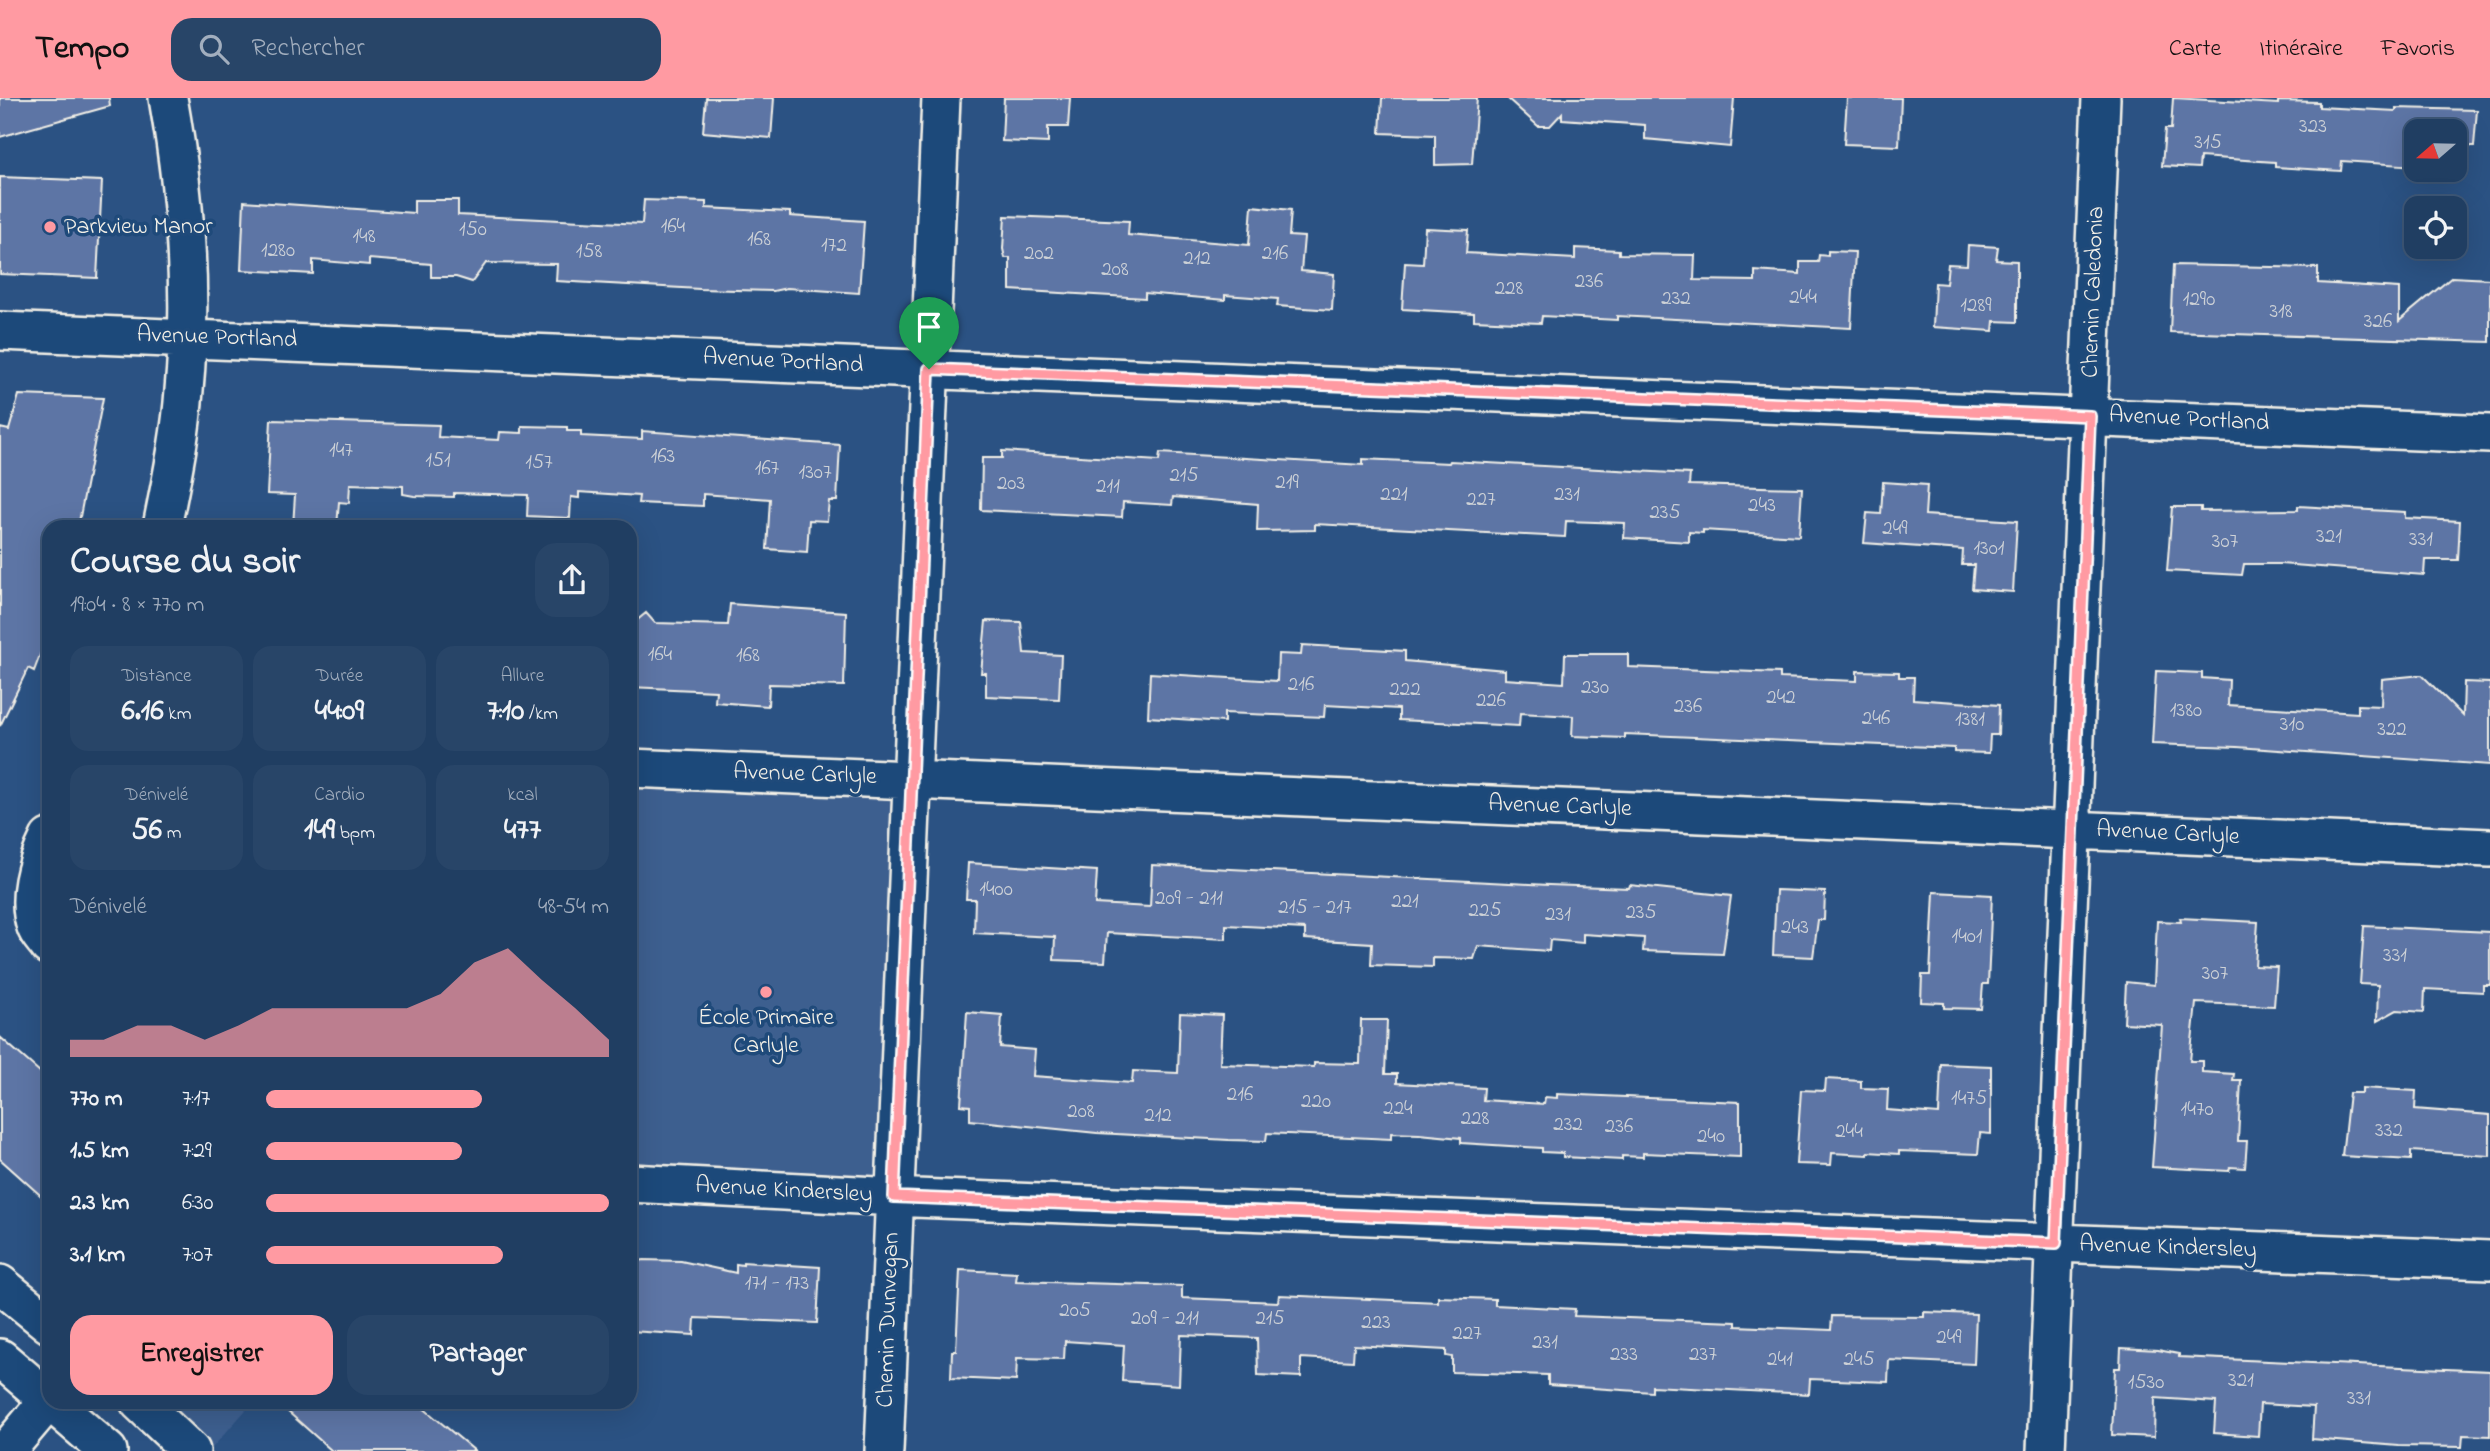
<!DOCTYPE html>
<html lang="fr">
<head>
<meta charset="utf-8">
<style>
	body { margin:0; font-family:"Indie Flower",sans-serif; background:#284568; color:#f1f3f6; height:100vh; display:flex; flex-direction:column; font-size:26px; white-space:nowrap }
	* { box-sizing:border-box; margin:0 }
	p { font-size:23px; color:#a2aebe }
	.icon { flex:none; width:38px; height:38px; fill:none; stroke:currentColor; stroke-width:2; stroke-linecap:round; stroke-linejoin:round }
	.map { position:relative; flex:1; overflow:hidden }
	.sheet { position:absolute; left:42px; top:422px; width:595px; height:889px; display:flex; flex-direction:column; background:#203e62; border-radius:21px; box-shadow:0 7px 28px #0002,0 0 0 2px #3d5777 }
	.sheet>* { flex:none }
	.needle { width:46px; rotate:250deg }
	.fabs { position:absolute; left:2404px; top:21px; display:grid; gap:14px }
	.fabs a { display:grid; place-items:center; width:63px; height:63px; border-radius:14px; background:#203e62; box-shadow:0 7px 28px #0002,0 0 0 2px #3d5777; font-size:35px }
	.pin { position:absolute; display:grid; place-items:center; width:60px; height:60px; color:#fff; margin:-72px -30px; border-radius:50% 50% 50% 0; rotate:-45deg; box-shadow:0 0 7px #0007 }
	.pin .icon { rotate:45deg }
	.round { display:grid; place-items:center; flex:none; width:74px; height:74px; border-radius:21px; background:#284568 }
	.overview { display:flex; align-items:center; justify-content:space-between; height:119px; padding:0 28px }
	h1 { font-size:38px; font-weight:700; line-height:52px }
	.metrics { display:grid; grid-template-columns:repeat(3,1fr); gap:10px; height:119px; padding:7px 28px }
	.metrics div { display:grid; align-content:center; border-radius:18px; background:#284568; text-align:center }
	.metrics b { font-size:30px; font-weight:700 }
	.metrics small { font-size:19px; font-weight:400 }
	.metrics p { font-size:19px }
	.chart { height:196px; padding:14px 28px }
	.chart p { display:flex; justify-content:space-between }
	.chart svg { width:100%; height:126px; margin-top:7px; fill:#ff9aa2; opacity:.7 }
	.button { display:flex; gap:14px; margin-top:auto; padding:14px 28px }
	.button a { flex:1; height:80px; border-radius:21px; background:#ff9aa2; color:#111; font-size:28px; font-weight:700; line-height:80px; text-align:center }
	.button a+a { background:#284568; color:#f1f3f6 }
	ul { padding:0 28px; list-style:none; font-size:23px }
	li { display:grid; grid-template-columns:112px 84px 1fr; align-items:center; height:52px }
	li i { height:18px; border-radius:9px; background:#ff9aa2 }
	header { display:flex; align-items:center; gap:42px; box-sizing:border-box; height:98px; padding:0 35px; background:#ff9aa2; color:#111 }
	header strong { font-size:33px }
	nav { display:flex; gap:38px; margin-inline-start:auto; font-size:24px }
	.search { width:490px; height:63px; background:#284568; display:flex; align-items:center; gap:18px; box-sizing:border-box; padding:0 24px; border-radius:21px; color:#a2aebe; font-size:26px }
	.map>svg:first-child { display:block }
</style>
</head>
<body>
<header>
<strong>Tempo</strong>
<div class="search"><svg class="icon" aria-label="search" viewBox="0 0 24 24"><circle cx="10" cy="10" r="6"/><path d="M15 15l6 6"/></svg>Rechercher</div>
<nav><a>Carte</a><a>Itinéraire</a><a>Favoris</a></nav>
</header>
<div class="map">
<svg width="2490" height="1353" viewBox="0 0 2490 1353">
	<rect width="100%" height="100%" fill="#2b5283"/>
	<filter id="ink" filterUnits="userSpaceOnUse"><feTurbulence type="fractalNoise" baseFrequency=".0143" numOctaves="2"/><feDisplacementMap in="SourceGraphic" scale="14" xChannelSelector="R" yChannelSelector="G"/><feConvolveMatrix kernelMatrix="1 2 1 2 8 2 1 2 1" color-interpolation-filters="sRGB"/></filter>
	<g filter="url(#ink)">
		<path fill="#3e5f8f" d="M630 670 910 681 894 1099 630 1085Z
			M159 1304H253L212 1350Z"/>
		<path fill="#5d74a5" stroke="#f4f1e8" stroke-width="2" d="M0 0H109L110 8 0 39Z
			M706 0H774L771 40 703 34Z
			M1004 0H1070L1068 29H1048V45L1002 43Z
			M1382 0H1477L1472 66 1435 67V37L1380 35Z
			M1507 0H1734L1730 49 1645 41V27L1562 21V15L1550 28H1538Z
			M1847 0H1901L1899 48 1844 46Z
			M2173 0 2278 6V3L2319 4V9L2396 13V10L2477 12 2474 48H2455V33H2417V68L2342 63 2341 73 2275 69V64L2200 59 2199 70 2162 68 2165 31H2171Z
			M0 79 102 83 97 180 0 176Z
			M414 102H458V117L642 126 644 102 706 104V110L790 114V118L864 123 859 195 787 190 773 193 700 191 556 183 557 166 486 165 472 184 456 179H431V166L369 161V167L313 162V176L241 172 244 103 414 115Z
			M1252 108 1291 112 1289 138 1304 139 1301 173 1334 176 1332 212 1277 208 1278 201 1225 197V202L1145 195V200L1010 192V160H1005L1003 151 1005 118 1129 123 1128 137 1249 147Z
			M1425 130 1468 132 1466 155 1575 161V150L1619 152V156L1695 157 1694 182 1755 183V173L1800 176V164H1818L1819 157 1828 158V153L1855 154 1851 230 1617 218V222L1542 218 1541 225 1474 222V215L1402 211 1405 165 1423 166Z
			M1968 147 1998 149 1996 162 2017 163V224L1994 223 1993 233 1933 229 1935 185 1946 186 1948 166 1967 167Z
			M2173 167 2318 170V185L2399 190V223L2452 179 2490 181V244L2170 234Z
			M19 297 103 300 78 429H49V533L34 573 28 570 0 628V330L9 332Z
			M271 322 439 327 438 339 499 342 500 334 522 335V328L567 329V333H581V338L642 341V333L840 347 837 403H829L827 423 809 422 807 454 767 451 770 401 703 396V408L638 405 639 398 579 394V400L571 399 570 420 527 418 528 397 454 395V399L414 398 403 396V388L350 386 349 405 339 404 337 429H293L295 397 267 396Z
			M1002 353 1159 363 1160 355 1363 367V361L1449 365 1450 363 1690 376 1689 387 1802 390 1799 438 1703 432V435L1689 434V444L1624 440 1625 425 1566 423 1565 439 1315 426V432L1257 433 1258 406 1173 399 1172 407 1123 404 1122 419 981 412 982 360H1002Z
			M1883 384 1927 387 1925 417 2017 423 2013 494 1972 491 1974 467H1962L1963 452 1864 445 1867 415 1881 416Z
			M2298 408 2405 414V420L2460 423 2458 462H2425L2424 477 2280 466H2244L2242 477 2167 473 2172 409H2201V413L2298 412Z
			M730 506 846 514 844 588 769 586 768 608 715 604 716 593 630 589V528L646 515 655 525 728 527Z
			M986 523 1021 524 1024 555 1061 557 1059 601 986 598V575H981Z
			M1302 547 1405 553V563L1505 572V581L1564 585 1565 556H1628V569L1780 575V580L1857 583V573L1899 574V579H1914L1913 601 1999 607 1998 637H1990L1989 655 1954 654V650L1625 636V640L1572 638 1573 618 1520 615 1519 628 1399 622V611L1325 607 1324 619 1224 615V624L1148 619 1150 575 1277 583 1278 556 1301 557Z
			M2156 573 2202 575V580L2229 582 2228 607 2358 615V607L2381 608 2382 581 2422 577 2463 618 2464 584 2490 585V667L2237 649 2152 646Z
			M968 765 1097 773 1095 806 1150 809 1152 767 1549 787 1629 790 1630 787 1731 798 1723 856 1643 853 1644 840 1583 836V845L1550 842 1549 853 1478 848 1474 861 1433 860V869L1371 867 1372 845 1305 841V831L1226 827V841L1107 835 1105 864 1054 862 1055 839 974 835 975 801H966Z
			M1776 792 1825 794 1824 822H1818L1813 859 1773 857Z
			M1934 794 1992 797 1988 886H1983L1981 911 1944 910V905L1921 904 1922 877H1930Z
			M2180 820 2258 824 2255 868 2277 869 2274 908 2196 905 2190 963H2202V974L2234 976 2233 982H2241L2238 1043H2247L2245 1070 2230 1069 2229 1073 2152 1069 2162 927 2124 925 2126 884 2154 887 2157 823 2181 824Z
			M2364 828 2490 834V887H2483V894L2425 891 2424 914 2397 912 2377 923 2378 887 2360 886Z
			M967 914 1002 917 1000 949 1035 952 1033 978 1132 985 1133 973 1178 975 1180 915 1222 917 1220 966 1314 969V965L1360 966 1361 922H1387L1385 976H1397V985L1484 990 1483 1002 1544 1006 1545 999 1557 1000V996L1740 1004V1059L1643 1055V1059L1622 1058V1062L1563 1059V1055L1542 1054V1050L1461 1045V1040L1419 1036 1391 1035V1041L1267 1035 1266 1043 1229 1042 1097 1035 970 1022V1008L961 1007Z
			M0 939 49 982V1105L0 1061Z
			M1941 966 1991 968V1036L1980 1035 1978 1056 1899 1053V1056L1868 1054V1057L1832 1055 1831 1067 1796 1066 1801 992 1825 993 1826 981 1861 983V990L1888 991 1887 1012 1939 1016Z
			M2362 990 2416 993 2415 1011 2490 1017V1058L2411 1053V1062L2342 1058 2349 995H2362Z
			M644 1162 681 1163 736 1175V1166L743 1167V1164L820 1169 817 1225 695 1220 694 1237 630 1233V1165Z
			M960 1172 1017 1175 1016 1183 1182 1188V1200L1278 1204 1279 1197 1438 1204V1199L1495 1201V1207L1575 1211 1574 1218 1736 1224V1228L1831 1232 1832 1218 1924 1219V1214L1976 1216 1974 1266 1889 1262 1888 1284 1810 1281 1809 1296 1652 1288V1294L1548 1287V1277L1452 1274V1259L1446 1258V1252L1354 1247 1353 1263 1301 1260V1279L1258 1277 1257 1240 1181 1237 1179 1287 1122 1283 1124 1247 1065 1243 1064 1261 1017 1260 1016 1283 951 1280 952 1253H956Z
			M2121 1250 2158 1252 2179 1256V1259L2490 1273V1338L2463 1337 2462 1349 2399 1348 2312 1341 2314 1309 2260 1306 2258 1338 2214 1335 2216 1304 2155 1300 2154 1339 2112 1337 2115 1270H2120Z
			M277 1304H416L475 1353H332Z"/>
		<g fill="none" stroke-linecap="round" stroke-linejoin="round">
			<defs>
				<path id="minor" d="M0 233 2490 336
					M162 429C171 383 181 338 184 292 193 196 185 95 168 0
					M630 670 2490 750
					M49 740C36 766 26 800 36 829 38 836 45 842 49 848
					M630 1085 915 1100 2490 1162
					M0 1186 49 1226
					M0 1260 49 1302
					M51 1304 108 1353
					M139 1304 191 1353
					M6 1353 49 1302
					M884 1353 941 0
					M2046 1353 2101 0"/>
			</defs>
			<use href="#minor" stroke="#f4f1e8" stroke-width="42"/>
			<use href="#minor" stroke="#1f4a7a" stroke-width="37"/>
		</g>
	</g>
	<g fill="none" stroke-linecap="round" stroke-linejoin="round" filter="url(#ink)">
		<defs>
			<path id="route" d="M929 271 2090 318 2056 1145 894 1099Z"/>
		</defs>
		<use href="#route" stroke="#fff" stroke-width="14"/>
		<use href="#route" stroke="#ff9aa2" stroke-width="9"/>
	</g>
	<g fill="#ff9aa2" stroke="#1f4a7a" stroke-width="2.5">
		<circle cx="50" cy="129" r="7"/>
		<circle cx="766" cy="894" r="7"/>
	</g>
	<g text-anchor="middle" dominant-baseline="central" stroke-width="7" stroke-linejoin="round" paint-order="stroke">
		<g font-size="21" fill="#ced2d7">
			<text x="2313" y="29">323</text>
			<text x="2208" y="45">315</text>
			<text x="673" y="129">164</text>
			<text x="473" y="132">150</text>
			<text x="364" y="139">148</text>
			<text x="759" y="142">168</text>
			<text x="834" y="148">172</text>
			<text x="278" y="153">1280</text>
			<text x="589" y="154">158</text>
			<text x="1039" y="156">202</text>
			<text x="1275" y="156">216</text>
			<text x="1197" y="161">212</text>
			<text x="1115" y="172">208</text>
			<text x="1589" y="184">236</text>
			<text x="1509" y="191">228</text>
			<text x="1803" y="200">244</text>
			<text x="1676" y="201">232</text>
			<text x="2199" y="202">1290</text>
			<text x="1976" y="208">1289</text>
			<text x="2281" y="214">318</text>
			<text x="2378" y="224">326</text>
			<text x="341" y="353">147</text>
			<text x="663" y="359">163</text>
			<text x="438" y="363">151</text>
			<text x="539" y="365">157</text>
			<text x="767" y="371">167</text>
			<text x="815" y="375">1307</text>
			<text x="1184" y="378">215</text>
			<text x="1287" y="385">219</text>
			<text x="1011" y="386">203</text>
			<text x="1108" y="389">211</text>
			<text x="1394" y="397">221</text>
			<text x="1567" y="397">231</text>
			<text x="1481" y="402">227</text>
			<text x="1762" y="408">243</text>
			<text x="1665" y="415">235</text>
			<text x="1895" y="431">249</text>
			<text x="2329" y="439">321</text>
			<text x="2421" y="442">331</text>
			<text x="2225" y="444">307</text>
			<text x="1989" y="451">1301</text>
			<text x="660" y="557">164</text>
			<text x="748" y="558">168</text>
			<text x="1301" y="587">216</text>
			<text x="1595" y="590">230</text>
			<text x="1405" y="592">222</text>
			<text x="1781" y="600">242</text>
			<text x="1491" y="603">226</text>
			<text x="1688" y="609">236</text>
			<text x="2186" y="613">1380</text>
			<text x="1876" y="621">246</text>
			<text x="1970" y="622">1381</text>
			<text x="2292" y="627">310</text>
			<text x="2392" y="632">322</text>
			<text x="996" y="792">1400</text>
			<text x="1189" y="801">209 - 211</text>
			<text x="1405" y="804">221</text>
			<text x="1315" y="810">215 - 217</text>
			<text x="1485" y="813">225</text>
			<text x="1641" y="815">235</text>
			<text x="1558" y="817">231</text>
			<text x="1795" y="830">243</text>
			<text x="1967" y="839">1401</text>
			<text x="2395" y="858">331</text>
			<text x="2215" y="876">307</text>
			<text x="1240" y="997">216</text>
			<text x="1969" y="1001">1475</text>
			<text x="1316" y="1004">220</text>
			<text x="1398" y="1011">224</text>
			<text x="2197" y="1012">1470</text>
			<text x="1081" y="1014">208</text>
			<text x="1158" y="1018">212</text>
			<text x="1475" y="1021">228</text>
			<text x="1568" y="1027">232</text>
			<text x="1619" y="1029">236</text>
			<text x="2389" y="1033">332</text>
			<text x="1849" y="1034">244</text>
			<text x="1711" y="1039">240</text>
			<text x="777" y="1186">171 - 173</text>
			<text x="1075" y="1213">205</text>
			<text x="1165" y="1221">209 - 211</text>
			<text x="1270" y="1221">215</text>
			<text x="1376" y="1225">223</text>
			<text x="1467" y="1236">227</text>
			<text x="1949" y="1240">249</text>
			<text x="1545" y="1245">231</text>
			<text x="1624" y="1257">233</text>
			<text x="1703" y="1257">237</text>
			<text x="1780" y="1262">241</text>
			<text x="1859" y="1262">245</text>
			<text x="2241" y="1283">321</text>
			<text x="2146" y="1285">1530</text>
			<text x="2359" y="1301">331</text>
		</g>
		<g font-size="24" fill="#f4f1e8" stroke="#1f4a7a" text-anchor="start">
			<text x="64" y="129">Parkview Manor</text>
			<text x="766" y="920" text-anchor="middle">École Primaire<tspan x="766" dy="28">Carlyle</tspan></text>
		</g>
		<g font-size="24" fill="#f4f1e8" stroke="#1f4a7a">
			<text transform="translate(2094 194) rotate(-88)">Chemin Caledonia</text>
			<text transform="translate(217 240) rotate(2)">Avenue Portland</text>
			<text transform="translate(783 264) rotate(3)">Avenue Portland</text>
			<text transform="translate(2189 322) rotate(3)">Avenue Portland</text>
			<text transform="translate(805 677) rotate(2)">Avenue Carlyle</text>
			<text transform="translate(1560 709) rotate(2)">Avenue Carlyle</text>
			<text transform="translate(2168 736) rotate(3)">Avenue Carlyle</text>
			<text transform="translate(784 1093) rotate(3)">Avenue Kindersley</text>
			<text transform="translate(2168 1150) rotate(2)">Avenue Kindersley</text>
			<text transform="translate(889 1222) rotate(-88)">Chemin Dunvegan</text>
		</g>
	</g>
</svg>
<div class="fabs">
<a><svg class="needle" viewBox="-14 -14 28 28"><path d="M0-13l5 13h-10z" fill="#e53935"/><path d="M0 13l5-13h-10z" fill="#a2aebe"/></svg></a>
<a><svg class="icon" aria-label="locate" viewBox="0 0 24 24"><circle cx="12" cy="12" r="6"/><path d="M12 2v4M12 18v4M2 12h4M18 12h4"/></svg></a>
</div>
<div class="pin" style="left:929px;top:271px;background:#1e9e55"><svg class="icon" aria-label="arrive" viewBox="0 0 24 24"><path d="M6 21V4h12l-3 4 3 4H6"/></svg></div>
<section class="sheet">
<div class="overview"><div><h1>Course du soir</h1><p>19:04 · 8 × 770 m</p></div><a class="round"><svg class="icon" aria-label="share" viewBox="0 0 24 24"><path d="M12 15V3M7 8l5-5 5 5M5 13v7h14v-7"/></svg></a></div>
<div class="metrics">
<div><p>Distance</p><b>6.16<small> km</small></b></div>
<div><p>Durée</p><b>44:09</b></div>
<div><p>Allure</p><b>7:10<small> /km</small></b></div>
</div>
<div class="metrics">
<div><p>Dénivelé</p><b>56<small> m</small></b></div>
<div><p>Cardio</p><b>149<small> bpm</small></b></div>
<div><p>kcal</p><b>477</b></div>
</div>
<div class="chart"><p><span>Dénivelé</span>48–54 m</p>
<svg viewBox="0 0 160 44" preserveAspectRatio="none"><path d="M0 44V38L10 38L20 33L30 33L40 38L50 33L60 27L70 27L80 27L90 27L100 27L110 22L120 11L130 6L140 17L150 27L160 38V44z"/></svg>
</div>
<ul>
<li><b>770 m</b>7:17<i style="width:63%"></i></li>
<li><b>1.5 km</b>7:29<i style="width:57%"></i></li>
<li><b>2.3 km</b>6:30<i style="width:100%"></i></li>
<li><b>3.1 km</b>7:07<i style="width:69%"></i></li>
</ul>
<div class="button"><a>Enregistrer</a><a>Partager</a></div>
</section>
</div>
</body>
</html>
